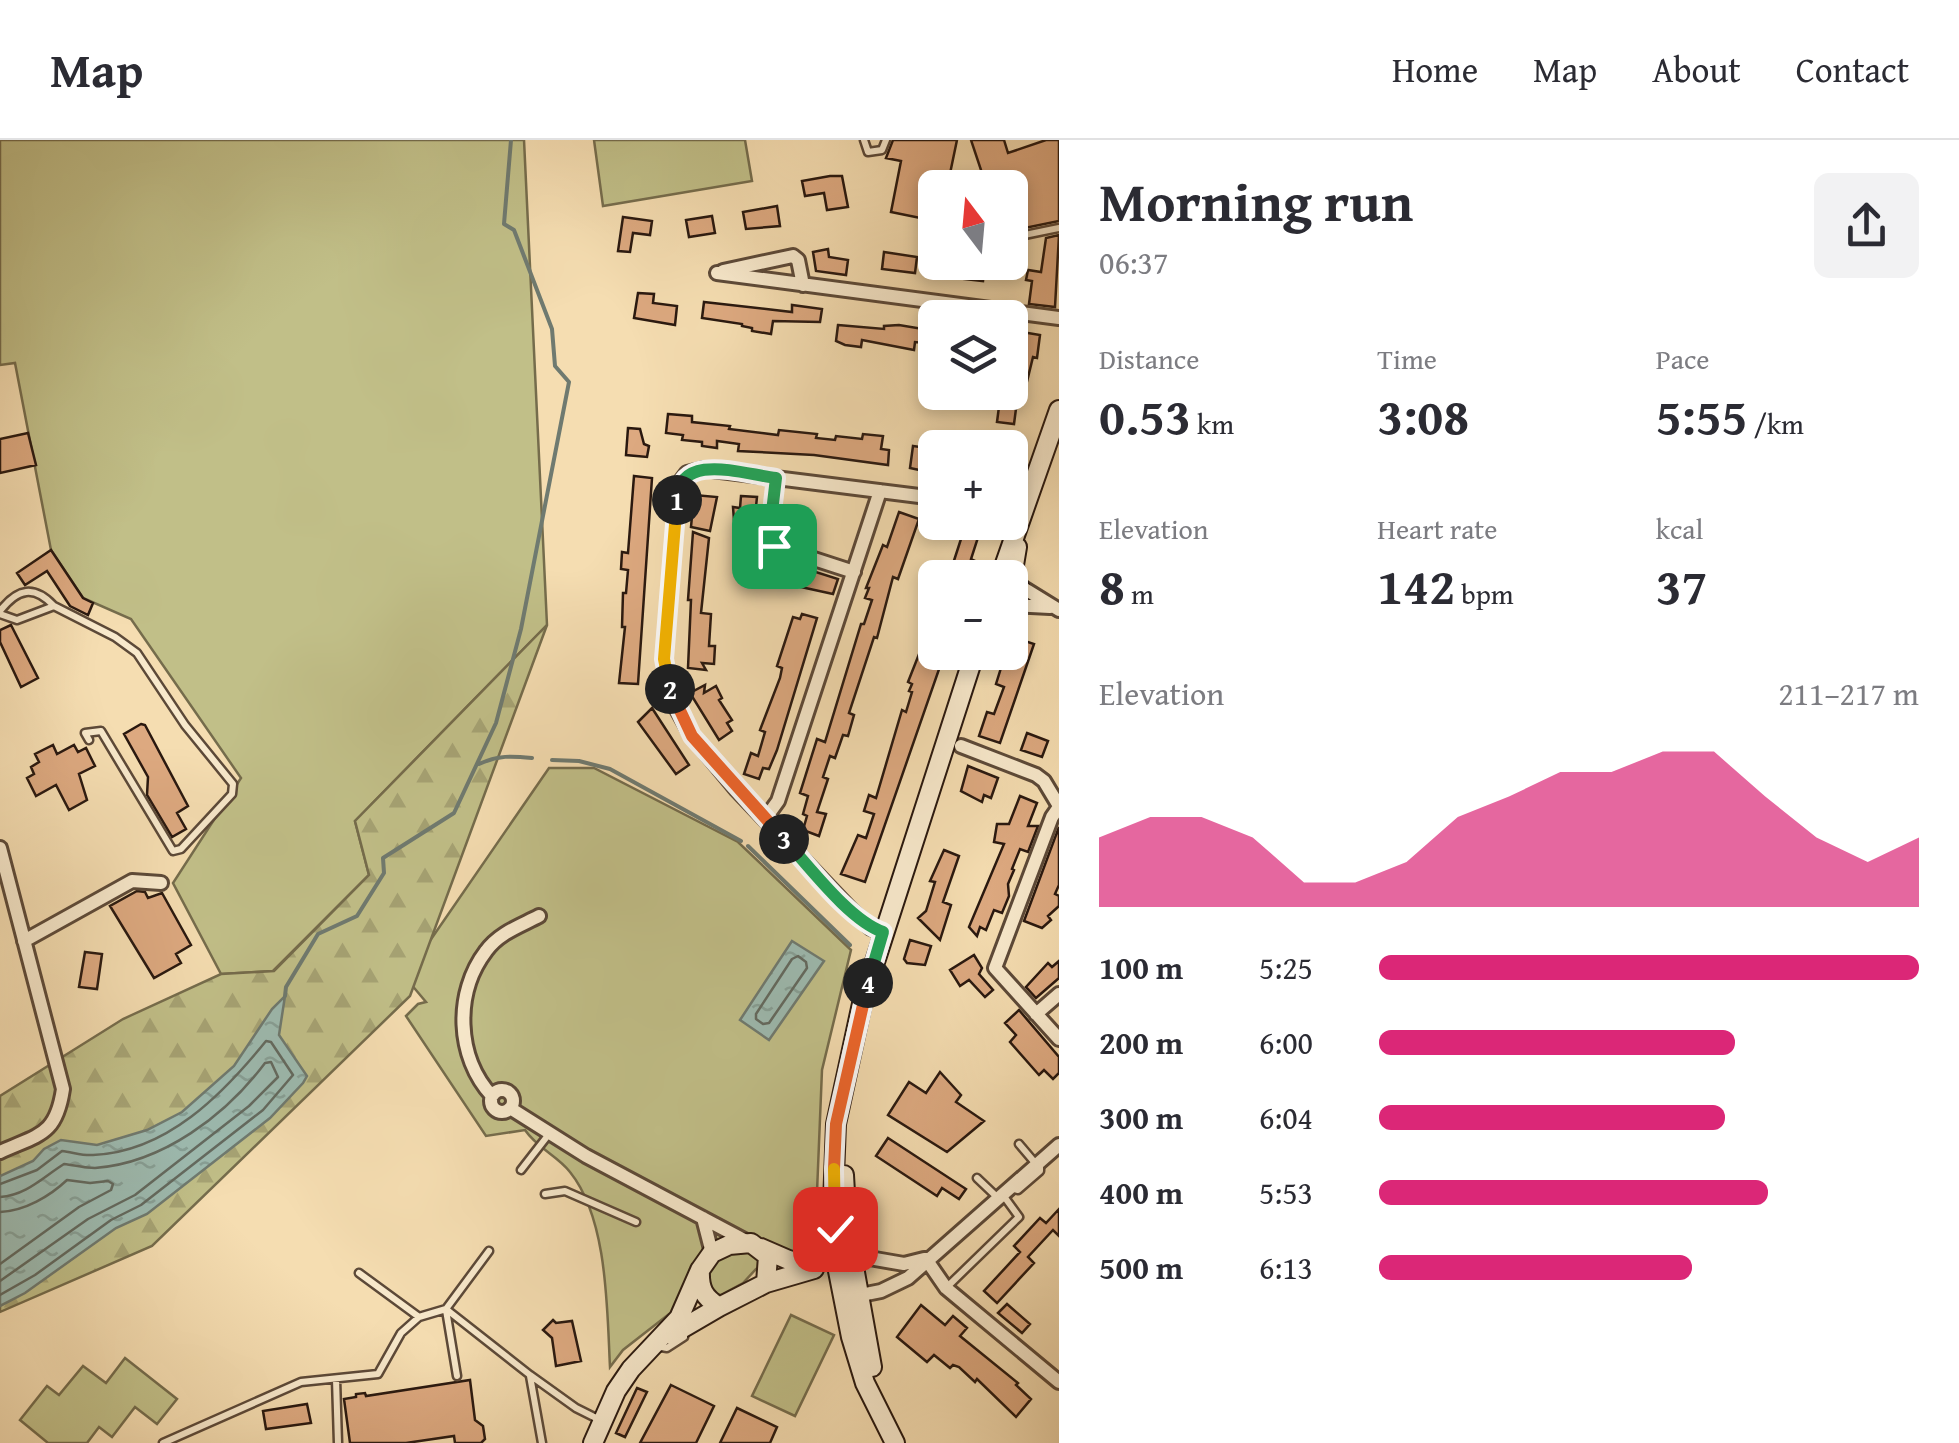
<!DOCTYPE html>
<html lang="en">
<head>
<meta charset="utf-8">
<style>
	body { margin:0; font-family:"Gentium Book Plus",serif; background:#f2f2f3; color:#2b2b33; height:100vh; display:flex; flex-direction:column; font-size:38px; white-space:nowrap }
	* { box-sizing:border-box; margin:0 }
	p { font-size:32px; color:#7c7c81 }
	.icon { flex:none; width:55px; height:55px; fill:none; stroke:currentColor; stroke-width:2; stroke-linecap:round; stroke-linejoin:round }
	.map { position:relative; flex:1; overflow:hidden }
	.drawer { display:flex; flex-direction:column; background:#fff; width:900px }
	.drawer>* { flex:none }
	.needle { width:65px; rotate:344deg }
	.buttons { position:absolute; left:918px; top:30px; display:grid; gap:20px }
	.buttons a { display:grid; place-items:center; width:110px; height:110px; border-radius:15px; background:#fff; box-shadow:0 5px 15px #0003; font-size:50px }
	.pin { position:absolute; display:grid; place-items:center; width:85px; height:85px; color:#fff; margin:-42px; border-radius:20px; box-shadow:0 5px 15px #0006 }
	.km { position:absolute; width:50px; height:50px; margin:-25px; border-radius:50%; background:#222; color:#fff; font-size:28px; line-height:50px; text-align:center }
	.round { display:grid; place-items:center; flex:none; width:105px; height:105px; border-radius:15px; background:#f2f2f3 }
	.head { display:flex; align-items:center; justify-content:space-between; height:170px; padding:0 40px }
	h1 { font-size:55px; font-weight:700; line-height:75px }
	.figures { display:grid; grid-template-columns:repeat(3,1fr); gap:15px; height:170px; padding:10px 40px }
	.figures div { display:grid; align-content:center }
	.figures b { font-size:50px; font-weight:700 }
	.figures small { font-size:28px; font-weight:400 }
	.figures p { font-size:28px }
	.chart { height:280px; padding:20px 40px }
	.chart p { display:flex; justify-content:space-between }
	.chart svg { width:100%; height:180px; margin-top:10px; fill:#db2777; opacity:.7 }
	ul { padding:0 40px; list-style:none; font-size:32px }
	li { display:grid; grid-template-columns:160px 120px 1fr; align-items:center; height:75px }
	li i { height:25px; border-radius:12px; background:#db2777 }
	header { display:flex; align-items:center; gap:60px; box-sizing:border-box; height:140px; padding:0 50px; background:#fff; border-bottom:2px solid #e1e1e2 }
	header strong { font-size:48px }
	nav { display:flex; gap:55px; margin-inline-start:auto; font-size:35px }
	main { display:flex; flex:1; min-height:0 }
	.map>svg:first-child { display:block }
</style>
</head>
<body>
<header>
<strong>Map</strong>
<nav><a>Home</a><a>Map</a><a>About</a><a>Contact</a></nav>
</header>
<main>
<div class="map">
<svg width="1059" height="1303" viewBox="0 0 1059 1303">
	<defs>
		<pattern id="forest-firs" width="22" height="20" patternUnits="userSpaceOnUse" patternTransform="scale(2.5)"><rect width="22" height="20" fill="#c1bf88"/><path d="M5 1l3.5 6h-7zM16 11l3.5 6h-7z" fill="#a6a374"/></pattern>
		<pattern id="water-ripples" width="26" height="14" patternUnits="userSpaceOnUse" patternTransform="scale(2.5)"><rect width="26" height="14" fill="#9dbbb1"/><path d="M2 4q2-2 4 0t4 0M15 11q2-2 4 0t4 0" fill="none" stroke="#87a097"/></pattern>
	</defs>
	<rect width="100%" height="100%" fill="#f5ddb1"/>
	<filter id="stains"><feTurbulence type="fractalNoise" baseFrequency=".002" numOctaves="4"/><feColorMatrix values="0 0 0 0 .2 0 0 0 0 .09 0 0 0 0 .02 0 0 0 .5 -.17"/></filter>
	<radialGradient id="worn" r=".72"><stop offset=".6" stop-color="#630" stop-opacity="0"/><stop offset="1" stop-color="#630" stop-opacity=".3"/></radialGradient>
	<path fill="#c1bf88" stroke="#756c4c" stroke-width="2.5" d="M0 0H524L547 485 355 681 369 735 273 831 221 834 173 743 241 638 131 479 83 458 51 410 15 223 0 225Z
		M594 0H745L752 41 603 66Z
		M549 628H594L738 702 851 810 822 930 815 1101 756 1129 743 1143 721 1155 710 1153 669 1174 623 1210 610 1227C607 1170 608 1079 570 1032 558 1016 537 1008 525 990L486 996 406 876 418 864 426 862 405 837Z
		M791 1175 834 1195 795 1276 752 1256Z
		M125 1218 177 1259 157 1284 135 1267 112 1297 99 1287 87 1303H48L20 1280 47 1246 59 1255 83 1226 106 1243Z"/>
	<path fill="url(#forest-firs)" stroke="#756c4c" stroke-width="2.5" d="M547 485 410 856 152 1106 0 1172V956L123 879 221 834 274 831 369 735 355 681Z"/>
	<path fill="url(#water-ripples)" stroke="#6f7a70" stroke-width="2.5" d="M792 801 824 821 769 900 740 880Z
		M285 856 279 895 307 936 303 943 270 978 147 1074 116 1088 25 1153 0 1166V1036L33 1021 44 1009 61 1000 97 1005 147 990 182 972 234 926 272 869Z"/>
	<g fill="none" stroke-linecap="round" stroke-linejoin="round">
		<path stroke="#636a60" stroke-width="2.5" d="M798 816 806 822 807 828 769 883 763 884 756 879V874L792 819Z
			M0 1044 37 1030 62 1011C72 1012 83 1016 93 1015 167 1012 223 954 266 901L271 902 293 935 263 970 141 1065 111 1080 35 1135 0 1155
			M0 1057C27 1055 43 1037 64 1024 74 1025 85 1028 95 1028 163 1023 226 975 265 923L271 922 278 937 249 966 135 1055 88 1079 0 1141
			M0 1072C25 1071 50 1056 67 1040L90 1043 108 1041 113 1044 111 1050 79 1067 0 1124"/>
		<path stroke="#6f7a70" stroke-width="4" d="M552 620 579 621 610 629 741 701
			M479 624C498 615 512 616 532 618
			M748 706 850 805
			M285 856 286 847 318 794 357 776 384 733 383 718 454 673 496 583 521 489 569 242 555 226 552 189 514 90 504 84 511 0"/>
	</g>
	<path fill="#dda980" stroke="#29180f" stroke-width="2.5" d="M893 0H957L947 48H935V81L891 72 901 21 886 18Z
		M971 0H1004L1008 13 1046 0H1059V81L1010 91V48H987Z
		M830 36H842L848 67 827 70 824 53 805 56 802 41Z
		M777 66 780 86 746 89 743 72Z
		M712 76 715 93 689 97 686 80Z
		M623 77 652 81 650 95 633 93 630 112 618 111Z
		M1059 95 1055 167 1029 164 1032 141 1026 140 1028 130 1041 132 1046 98Z
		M828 109 829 117 848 120 846 135 816 131 813 112Z
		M884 112 917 117 915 133 882 129Z
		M957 122H985L983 141 955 138Z
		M638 153 654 154 653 163 677 166 675 185 634 178Z
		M704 162 792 172V165L822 169 820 182 773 181 771 194 752 191V188L742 186V184L702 178Z
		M838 185 884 189V186L899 185 935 191V204L915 202 914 210 862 200 861 207 845 205 836 201Z
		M1022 192 1040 195 1037 218 1033 217 1022 262 1017 261 1014 284 997 282 1000 259 1004 260 1005 252H1010V237L1015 215 1019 216Z
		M668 274 692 276V282L730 286 729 289 778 295 779 290 817 294 816 298 835 300 836 296 862 299 863 294 883 296 881 309 889 310 888 325 814 315 738 311 739 304 717 301V308L702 306V302L682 300 683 295 666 293Z
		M628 288 640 289 644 304 649 306 647 317 626 315Z
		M28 293 36 325 0 333V299Z
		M913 306 935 309 933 333 910 328Z
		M634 336 652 338 638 544 619 543 625 487H622L623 453H626L628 430 621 429 622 412 628 413Z
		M694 355 717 357 710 391 691 387Z
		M741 356 757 357 754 386H760L759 396 735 394 733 367 740 368Z
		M899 372 919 379 898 439 893 437 877 498 874 497 849 573 854 575 848 596 843 595 835 618 830 616 823 637 828 639 817 672 826 674 819 696 803 690 807 676 803 674 808 656 800 653 817 599 825 602 861 484H864L872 460 865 458 869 448H866L883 405 887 407Z
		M954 382 970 386 971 382H983L971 419 975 421 970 438 949 436 961 399 950 396Z
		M693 392 709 398 701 473 711 474 709 506H715L714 524 702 523 706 530 688 528 691 460H688Z
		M51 410 83 458 93 463 88 475 70 466 47 431 25 445 17 433Z
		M762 415 838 439 833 454 755 437Z
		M802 474 817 478 777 610 769 629 763 628 759 639 744 634 751 613 758 616 765 592 760 590 780 538 782 528 777 526 793 477 800 479Z
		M11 485 38 538 21 547 0 502V490Z
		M1010 496 1034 504 1000 603 979 596 987 572 994 574 1004 547 996 544 1006 512H1010Z
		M925 499 935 502V512H945L865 742 841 734 858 695 866 698 874 674 864 671 869 655 876 658 902 570 906 572 912 552 909 551 912 544 908 542Z
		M705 545 704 553 716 546 722 558 719 560 732 580 727 583 732 591 719 600 690 553Z
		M652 568 689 625 676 634 638 582Z
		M141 584 145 585 188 666 177 673 186 689 172 697 147 655 148 637 124 594Z
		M1027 593 1048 601 1042 617 1021 610Z
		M53 605 57 614 74 605 78 612 86 608 95 626 79 634 87 660 69 670 56 645 36 656 27 638 34 634 31 627 39 622 35 614Z
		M968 626 998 638 991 658 984 655 982 662 961 651Z
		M1020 656 1037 663 1028 686H1038L1028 712 1020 709 1012 729 1014 730 1008 744 1009 756 1002 773 994 770 986 790 980 787 977 796 969 787 1004 704 994 702 997 684H1009Z
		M1059 687V745L1055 754 1059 756V766L1048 776 1051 780 1042 788 1024 781Z
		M944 710 959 716 943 762 951 765 940 800 918 778 926 771 935 742 930 741Z
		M137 751 145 752 148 758 162 753 191 805 176 814 181 823 154 838 110 766Z
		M910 800 931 806 925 825 907 823 904 819Z
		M85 812 102 814 97 849 79 847Z
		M974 815 982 828 979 834 993 850 985 857 969 840 960 846 950 830Z
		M1059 821V838L1036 858 1026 847 1048 823 1052 827Z
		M1019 870 1059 917V933L1053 939 1044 930 1039 935 1010 902 1016 895 1005 883Z
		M940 932 961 955 956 962 984 981 947 1012 888 975 909 942 926 953Z
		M888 998 966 1049 959 1059 942 1048 937 1056 876 1016Z
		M1059 1069V1096L1053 1090 1028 1117 1034 1123 997 1163 984 1151 1020 1112 1014 1106 1040 1078 1046 1083Z
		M1007 1164 1030 1184 1022 1193 998 1173Z
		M921 1165 945 1185 953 1176 967 1188 960 1196 1018 1243 1016 1245 1031 1259 1016 1277 977 1239 975 1242 959 1227 953 1225 950 1228 934 1215 927 1222 897 1197Z
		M553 1180 556 1183 572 1181 581 1221 556 1226 552 1198 543 1190Z
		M470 1240 475 1280 483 1286 485 1299 481 1303H455L454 1296 406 1303H350L344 1259 356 1257V1254L365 1253 366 1256Z
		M671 1245 714 1266 696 1303H640Z
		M637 1248 647 1252 625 1297 616 1293Z
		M307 1264 311 1283 266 1289 263 1271Z
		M737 1268 777 1287 770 1303H720Z"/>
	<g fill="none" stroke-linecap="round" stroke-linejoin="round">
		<defs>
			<path id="lane" d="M864 0 868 12 882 10 886 0
				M1010 98 1059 88
				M54 466 115 497 137 513 185 585 233 644 232 654 181 709 173 711 101 591 85 593 89 600
				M0 471C18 448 34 445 54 466L17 480 0 474
				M1019 1004 1036 1024
				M521 1030 549 994
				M977 1038 998 1058
				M1011 1048 1018 1050 1040 1031V1025
				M545 1054 565 1051 636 1082
				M359 1133 419 1177 446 1169 489 1111
				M947 1147 1019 1077 1003 1055
				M446 1169 530 1235 576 1268 598 1279
				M446 1170 457 1236
				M655 1206 667 1208 684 1197
				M530 1236 542 1303
				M336 1239 338 1303
				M163 1303 301 1242 378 1234 401 1193 419 1177"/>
			<path id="street" d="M723 131 793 116 798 120 803 145
				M717 133 1059 178
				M776 338 769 397 774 406 854 432
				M1020 446 1059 470
				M1013 465 1050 467
				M961 606 1036 635 1044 641 1059 666
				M1059 667 1052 677 995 828 1059 899
				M765 679 778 661 880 351
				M0 708 63 949C56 996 39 994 0 1012
				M883 793 871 788 852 771 736 649 692 596 673 562 664 519 678 345 687 333 704 329 935 358
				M24 801 132 741 161 743
				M1036 874 1059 854
				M491 961a11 11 0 1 1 22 0a11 11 0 1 1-22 0Z
				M492 956C456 917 454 853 486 811 499 793 520 786 539 776
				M510 968 586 1016 748 1102
				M703 1078 712 1113
				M852 1115 904 1124 924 1119
				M926 1119 946 1148 1059 1242
				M851 1157 881 1151 908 1138 1059 1005"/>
			<path id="secondary" d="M1000 438 1059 270
				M1010 438C1024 445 1023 459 1010 467
				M1016 441 1014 425 1017 407
				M844 1035 847 1088 872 1227
				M761 1108 791 1121 847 1115
				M766 1143 814 1129
				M671 1195 719 1167
				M593 1303 616 1251 631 1229 679 1178 700 1130 712 1113 729 1105 751 1103 768 1116 766 1143 719 1167C704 1157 699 1149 700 1130
				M895 1303 865 1243 851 1197 838 1131 833 1064 836 984 863 859 975 512"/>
		</defs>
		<use href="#lane" stroke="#5c4938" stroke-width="11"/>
		<use href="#street" stroke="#5c4938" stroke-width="18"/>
		<use href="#secondary" stroke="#29180f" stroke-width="22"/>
		<use href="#lane" stroke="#f8e9cc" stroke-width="6"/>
		<use href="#street" stroke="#f8e9cc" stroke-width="12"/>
		<use href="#secondary" stroke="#f8e9cc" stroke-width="18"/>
	</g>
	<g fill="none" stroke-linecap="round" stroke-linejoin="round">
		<defs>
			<path id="split-1" d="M677 360C680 311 742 334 776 338L769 397 774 406"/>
			<path id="split-2" d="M670 549 664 519 677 360"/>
			<path id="split-3" d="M670 549 692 596 784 699"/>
			<path id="split-4" d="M784 699C809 726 849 780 883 792L868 843"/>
			<path id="split-5" d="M834 1029 836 984 868 843"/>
			<path id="split-6" d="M834 1029 835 1089"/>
		</defs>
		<use href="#split-1" stroke="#fff" stroke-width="20"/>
		<use href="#split-2" stroke="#fff" stroke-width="20"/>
		<use href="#split-3" stroke="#fff" stroke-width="20"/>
		<use href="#split-4" stroke="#fff" stroke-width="20"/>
		<use href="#split-5" stroke="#fff" stroke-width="20"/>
		<use href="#split-6" stroke="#fff" stroke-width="20"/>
		<use href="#split-1" stroke="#22a559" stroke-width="12"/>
		<use href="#split-2" stroke="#f5b400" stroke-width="12"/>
		<use href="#split-3" stroke="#f0652b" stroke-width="12"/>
		<use href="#split-4" stroke="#22a559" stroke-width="12"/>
		<use href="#split-5" stroke="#f0652b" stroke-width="12"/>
		<use href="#split-6" stroke="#f5b400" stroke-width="12"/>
	</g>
	<rect width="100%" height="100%" filter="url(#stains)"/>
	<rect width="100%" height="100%" fill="url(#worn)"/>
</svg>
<div class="buttons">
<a><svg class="needle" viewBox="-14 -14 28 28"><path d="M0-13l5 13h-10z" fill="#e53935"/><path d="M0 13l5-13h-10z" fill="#7c7c81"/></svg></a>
<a><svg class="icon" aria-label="layers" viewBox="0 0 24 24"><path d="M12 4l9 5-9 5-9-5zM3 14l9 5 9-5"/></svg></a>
<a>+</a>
<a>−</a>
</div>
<div class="pin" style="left:774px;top:406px;background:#1e9e55"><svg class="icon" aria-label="arrive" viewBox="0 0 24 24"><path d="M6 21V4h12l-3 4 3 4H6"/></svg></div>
<div class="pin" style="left:835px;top:1089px;background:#d93025"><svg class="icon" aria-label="check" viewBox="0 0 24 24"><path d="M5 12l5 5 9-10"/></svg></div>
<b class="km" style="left:677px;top:360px">1</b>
<b class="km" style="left:670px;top:549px">2</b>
<b class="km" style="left:784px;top:699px">3</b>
<b class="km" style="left:868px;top:843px">4</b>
</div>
<section class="drawer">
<div class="head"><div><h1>Morning run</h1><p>06:37</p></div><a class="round"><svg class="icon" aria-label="share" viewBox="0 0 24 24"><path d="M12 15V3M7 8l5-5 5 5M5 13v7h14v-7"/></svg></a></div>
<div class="figures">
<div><p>Distance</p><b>0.53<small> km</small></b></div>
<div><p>Time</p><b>3:08</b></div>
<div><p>Pace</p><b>5:55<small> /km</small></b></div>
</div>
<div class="figures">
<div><p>Elevation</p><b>8<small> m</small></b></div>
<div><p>Heart rate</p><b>142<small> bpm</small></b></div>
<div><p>kcal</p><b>37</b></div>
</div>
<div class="chart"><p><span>Elevation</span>211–217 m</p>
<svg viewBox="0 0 160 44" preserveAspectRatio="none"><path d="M0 44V27L10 22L20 22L30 27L40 38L50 38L60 33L70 22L80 17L90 11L100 11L110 6L120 6L130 17L140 27L150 33L160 27V44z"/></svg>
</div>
<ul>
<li><b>100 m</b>5:25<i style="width:100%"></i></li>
<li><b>200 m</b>6:00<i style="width:66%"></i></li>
<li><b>300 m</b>6:04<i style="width:64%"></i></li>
<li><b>400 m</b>5:53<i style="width:72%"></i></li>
<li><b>500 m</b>6:13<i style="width:58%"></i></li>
</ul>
</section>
</main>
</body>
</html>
